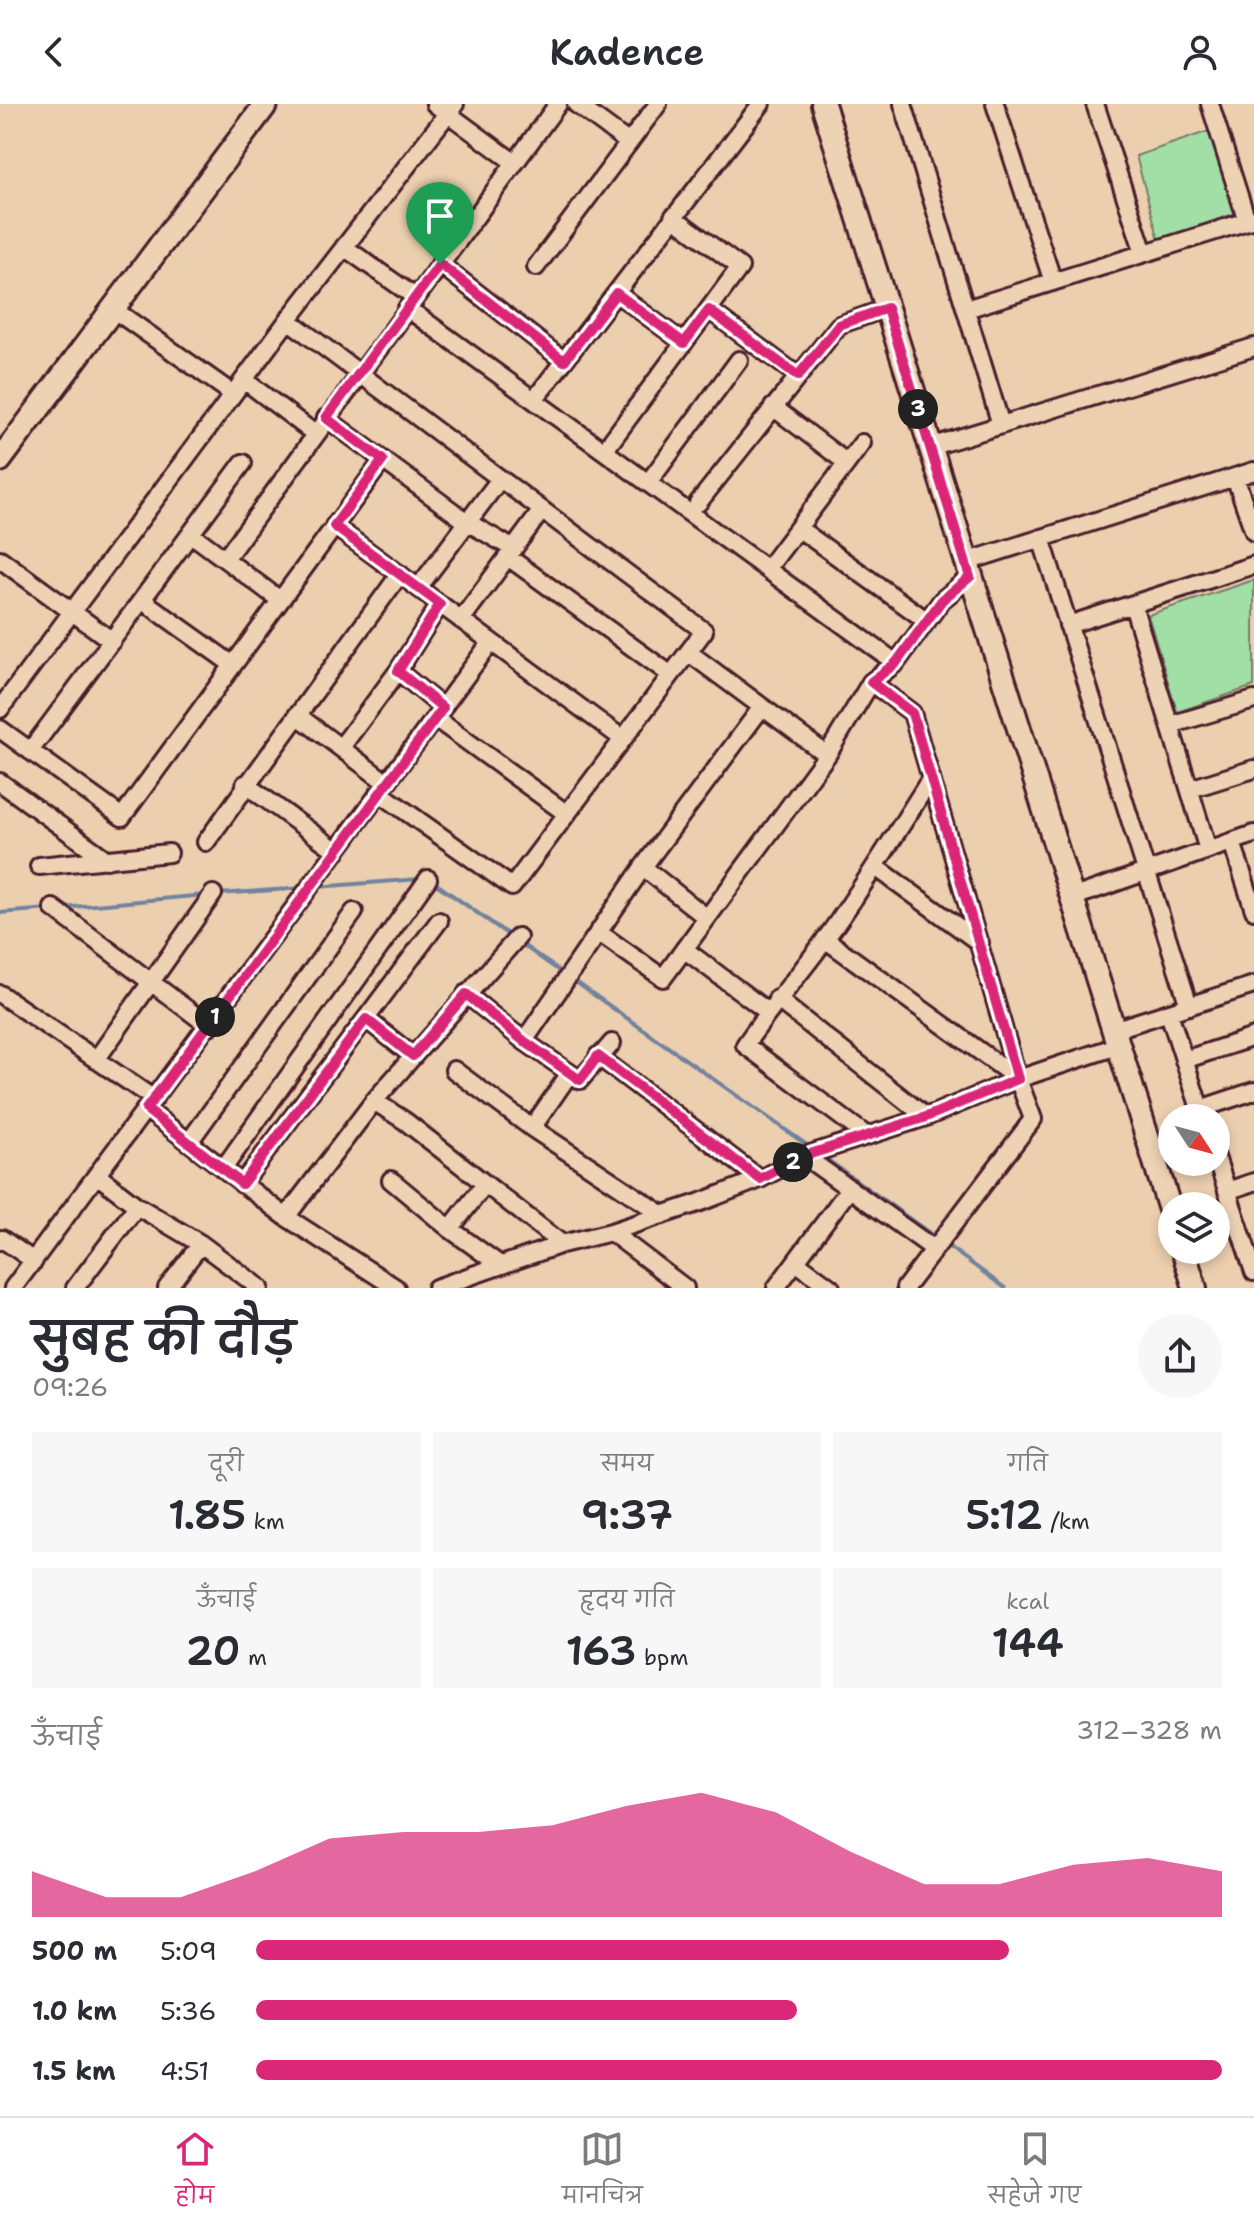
<!DOCTYPE html>
<html lang="hi">
<head>
<meta charset="utf-8">
<style>
	body { margin:0; font-family:"Shantell Sans","Playpen Sans Deva",sans-serif; background:#f7f7f7; color:#2b2b33; height:100vh; display:flex; flex-direction:column; font-size:30px; white-space:nowrap }
	* { box-sizing:border-box; margin:0 }
	p { font-size:26px; color:#7c7c81 }
	.icon { flex:none; width:44px; height:44px; fill:none; stroke:currentColor; stroke-width:2; stroke-linecap:round; stroke-linejoin:round }
	.map { position:relative; height:1184px; overflow:hidden }
	.sheet { display:flex; flex-direction:column; background:#fff; flex:1 }
	.sheet>* { flex:none }
	.needle { width:52px; rotate:126deg }
	.tools { position:absolute; left:1158px; top:1000px; display:grid; gap:16px }
	.tools a { display:grid; place-items:center; width:72px; height:72px; border-radius:50%; background:#fff; box-shadow:0 4px 12px #0003; font-size:40px }
	.pin { position:absolute; display:grid; place-items:center; width:68px; height:68px; color:#fff; margin:-82px -34px; border-radius:50% 50% 50% 0; rotate:-45deg; box-shadow:0 0 8px #0007 }
	.pin .icon { rotate:45deg }
	.km { position:absolute; width:40px; height:40px; margin:-20px; border-radius:50%; background:#222; color:#fff; font-size:22px; line-height:40px; text-align:center }
	.round { display:grid; place-items:center; flex:none; width:84px; height:84px; border-radius:42px; background:#f7f7f7 }
	.head { display:flex; align-items:center; justify-content:space-between; height:136px; padding:0 32px }
	h1 { font-size:44px; font-weight:600; line-height:60px }
	.stats { display:grid; grid-template-columns:repeat(3,1fr); gap:12px; height:136px; padding:8px 32px }
	.stats div { display:grid; align-content:center; border-radius:0px; background:#f7f7f7; text-align:center }
	.stats b { font-size:40px; font-weight:600 }
	.stats small { font-size:22px; font-weight:400 }
	.stats p { font-size:22px }
	.chart { height:224px; padding:16px 32px }
	.chart p { display:flex; justify-content:space-between }
	.chart svg { width:100%; height:144px; margin-top:8px; fill:#db2777; opacity:.7 }
	ul { padding:0 32px; list-style:none; font-size:26px }
	li { display:grid; grid-template-columns:128px 96px 1fr; align-items:center; height:60px }
	li i { height:20px; border-radius:10px; background:#db2777 }
	header { display:flex; justify-content:space-between; align-items:center; height:104px; padding:0 32px; background:#fff; font-size:36px; font-weight:600 }
	.menu { display:flex; justify-content:space-around; align-items:center; height:112px; border-top:2px solid #e1e1e2; background:#fff; font-size:22px; color:#7c7c81 }
	.menu a { display:grid; justify-items:center; gap:4px }
	.menu .selected { color:#db2777 }
	.map>svg:first-child { display:block }
</style>
</head>
<body>
<header><svg class="icon" aria-label="back" viewBox="0 0 24 24"><path d="M15 5l-7 7 7 7"/></svg>Kadence<svg class="icon" aria-label="person" viewBox="0 0 24 24"><circle cx="12" cy="8" r="4"/><path d="M4 21q1-7 8-7t8 7"/></svg></header>
<div class="map">
<svg width="1254" height="1184" viewBox="0 0 1254 1184">
	<rect width="100%" height="100%" fill="#ebcfae"/>
	<filter id="ink" filterUnits="userSpaceOnUse"><feTurbulence type="fractalNoise" baseFrequency=".0125" numOctaves="2"/><feDisplacementMap in="SourceGraphic" scale="16" xChannelSelector="R" yChannelSelector="G"/><feConvolveMatrix kernelMatrix="1 2 1 2 8 2 1 2 1" color-interpolation-filters="sRGB"/></filter>
	<g filter="url(#ink)">
		<path fill="#a1dfa6" stroke="#767f68" stroke-width="2" d="M1212 26 1239 108 1159 136 1136 52Z
			M1254 476V582L1177 608 1148 511Z"/>
		<g fill="none" stroke-linecap="round" stroke-linejoin="round">
			<path stroke="#72839e" stroke-width="4" d="M432 777 513 834
				M317 783 420 775
				M218 790 304 784
				M62 804 205 791
				M0 809 49 805
				M520 839 565 871
				M573 876 811 1044
				M821 1051 938 1135
				M945 1140 1005 1184"/>
			<defs>
				<path id="street" d="M435 0 515 59
					M576 0 629 39
					M903 0 1001 321
					M995 0 1053 178
					M1095 0 1144 149
					M1210 0 1247 117
					M344 143 415 193
					M440 160 564 257
					M536 163 658 0
					M616 189 684 239
					M407 204 896 559
					M113 205 233 290
					M966 205 1254 115
					M709 206 798 272
					M288 216 704 527 512 783 380 689
					M244 276 315 330
					M534 296 761 0
					M773 303 847 359
					M326 314 467 418 514 445
					M930 343 1254 243
					M604 347 740 163 673 113
					M1235 373 1254 428
					M648 379 739 256
					M698 399 839 221 887 204
					M334 422 623 635
					M798 424 927 517
					M191 430 280 496
					M1041 434 1189 902
					M508 453 671 571
					M0 455 112 537
					M225 455 558 0
					M966 458 1254 367
					M767 465 862 339
					M418 484 500 375
					M142 496 233 561
					M1133 501 1208 746
					M461 516 542 406
					M1068 521 1254 461
					M688 548 827 651
					M398 567 443 604
					M871 578 912 609 1018 975 1033 1015 905 1184
					M0 605 288 216 455 0
					M297 611 387 679
					M435 614 567 710
					M1170 621 1254 596
					M0 625 122 713 383 356
					M342 642 398 567 440 500
					M30 647 243 359
					M0 678 107 756
					M245 680 337 747
					M1190 685 1254 665
					M206 738 400 470
					M1232 738 1254 806
					M39 762 169 749
					M876 763 980 839
					M1071 794 1254 730
					M53 804 209 922
					M707 814 643 763 762 603
					M598 828 663 874 827 651 871 578 896 559 942 496 970 473
					M825 835 1018 975
					M684 845 768 908
					M0 890 154 995
					M466 890 524 937 580 976 612 939
					M777 895 926 1013
					M1169 909 1203 1014
					M366 915 413 952
					M1113 926 1254 881
					M524 937 643 763
					M598 952 760 1075
					M96 956 213 790
					M1184 956 1254 933
					M454 966 532 1024 663 1111
					M374 997 405 1017 562 1140
					M146 1005 286 1113 396 1184
					M1200 1005 1254 987
					M532 1024 570 969
					M867 1032 745 941C771 903 800 870 827 833 864 782 897 728 931 674
					M189 1038 354 808
					M804 1052 934 1145
					M1216 1053 1254 1168
					M223 1065 428 775
					M97 1071 137 1102 201 1140 260 1184
					M391 1076 450 1125 485 1080
					M242 1080 439 817
					M1227 1087 1254 1078
					M286 1113 374 997 518 833
					M450 1125 500 1161
					M611 1128 685 1184
					M0 1137 2 1135 34 1157
					M796 1158 831 1184
					M13 1184 491 538
					M75 1184 137 1102
					M167 1184 201 1140
					M436 1184 562 1140 611 1128 701 1098 760 1075 804 1052 926 1013 1018 975 1117 942
					M776 1184 850 1084"/>
				<path id="secondary" d="M823 0 1172 1112
					M0 356 266 0
					M1183 1146 1195 1184"/>
			</defs>
			<use href="#street" stroke="#4a1f2b" stroke-width="22"/>
			<use href="#secondary" stroke="#4a1f2b" stroke-width="28"/>
			<use href="#street" stroke="#edd2b4" stroke-width="16"/>
			<use href="#secondary" stroke="#edd2b4" stroke-width="22"/>
		</g>
	</g>
	<g fill="none" stroke-linecap="round" stroke-linejoin="round" filter="url(#ink)">
		<defs>
			<path id="route" d="M440 160 564 257 616 189 684 239 709 206 798 272 839 221 887 204 970 473 942 496 896 559 871 578 912 609 1018 975 926 1013 804 1052 760 1075 598 952 580 976 524 937 466 890 413 952 366 915 242 1080 146 1005 443 604 398 567 440 500 334 422 383 356 326 314Z"/>
		</defs>
		<use href="#route" stroke="#fff" stroke-width="16"/>
		<use href="#route" stroke="#db2777" stroke-width="10"/>
	</g>
</svg>
<div class="tools">
<a><svg class="needle" viewBox="-14 -14 28 28"><path d="M0-13l5 13h-10z" fill="#e53935"/><path d="M0 13l5-13h-10z" fill="#7c7c81"/></svg></a>
<a><svg class="icon" aria-label="layers" viewBox="0 0 24 24"><path d="M12 4l9 5-9 5-9-5zM3 14l9 5 9-5"/></svg></a>
</div>
<div class="pin" style="left:440px;top:160px;background:#1e9e55"><svg class="icon" aria-label="arrive" viewBox="0 0 24 24"><path d="M6 21V4h12l-3 4 3 4H6"/></svg></div>
<b class="km" style="left:215px;top:913px">1</b>
<b class="km" style="left:793px;top:1058px">2</b>
<b class="km" style="left:918px;top:305px">3</b>
</div>
<section class="sheet">
<div class="head"><div><h1>सुबह की दौड़</h1><p>09:26</p></div><a class="round"><svg class="icon" aria-label="share" viewBox="0 0 24 24"><path d="M12 15V3M7 8l5-5 5 5M5 13v7h14v-7"/></svg></a></div>
<div class="stats">
<div><p>दूरी</p><b>1.85<small> km</small></b></div>
<div><p>समय</p><b>9:37</b></div>
<div><p>गति</p><b>5:12<small> /km</small></b></div>
</div>
<div class="stats">
<div><p>ऊँचाई</p><b>20<small> m</small></b></div>
<div><p>हृदय गति</p><b>163<small> bpm</small></b></div>
<div><p>kcal</p><b>144</b></div>
</div>
<div class="chart"><p><span>ऊँचाई</span>312–328 m</p>
<svg viewBox="0 0 160 44" preserveAspectRatio="none"><path d="M0 44V30L10 38L20 38L30 30L40 20L50 18L60 18L70 16L80 10L90 6L100 12L110 24L120 34L130 34L140 28L150 26L160 30V44z"/></svg>
</div>
<ul>
<li><b>500 m</b>5:09<i style="width:78%"></i></li>
<li><b>1.0 km</b>5:36<i style="width:56%"></i></li>
<li><b>1.5 km</b>4:51<i style="width:100%"></i></li>
</ul>
</section>
<nav class="menu">
<a class="selected"><svg class="icon" aria-label="home" viewBox="0 0 24 24"><path d="M3 11l9-7 9 7M6 9v11h12V9"/></svg>होम</a>
<a><svg class="icon" aria-label="map" viewBox="0 0 24 24"><path d="M3 6l6-2 6 2 6-2v14l-6 2-6-2-6 2zM9 4v14M15 6v14"/></svg>मानचित्र</a>
<a><svg class="icon" aria-label="saved" viewBox="0 0 24 24"><path d="M7 4h10v16l-5-4-5 4z"/></svg>सहेजे गए</a>
</nav>
</body>
</html>
